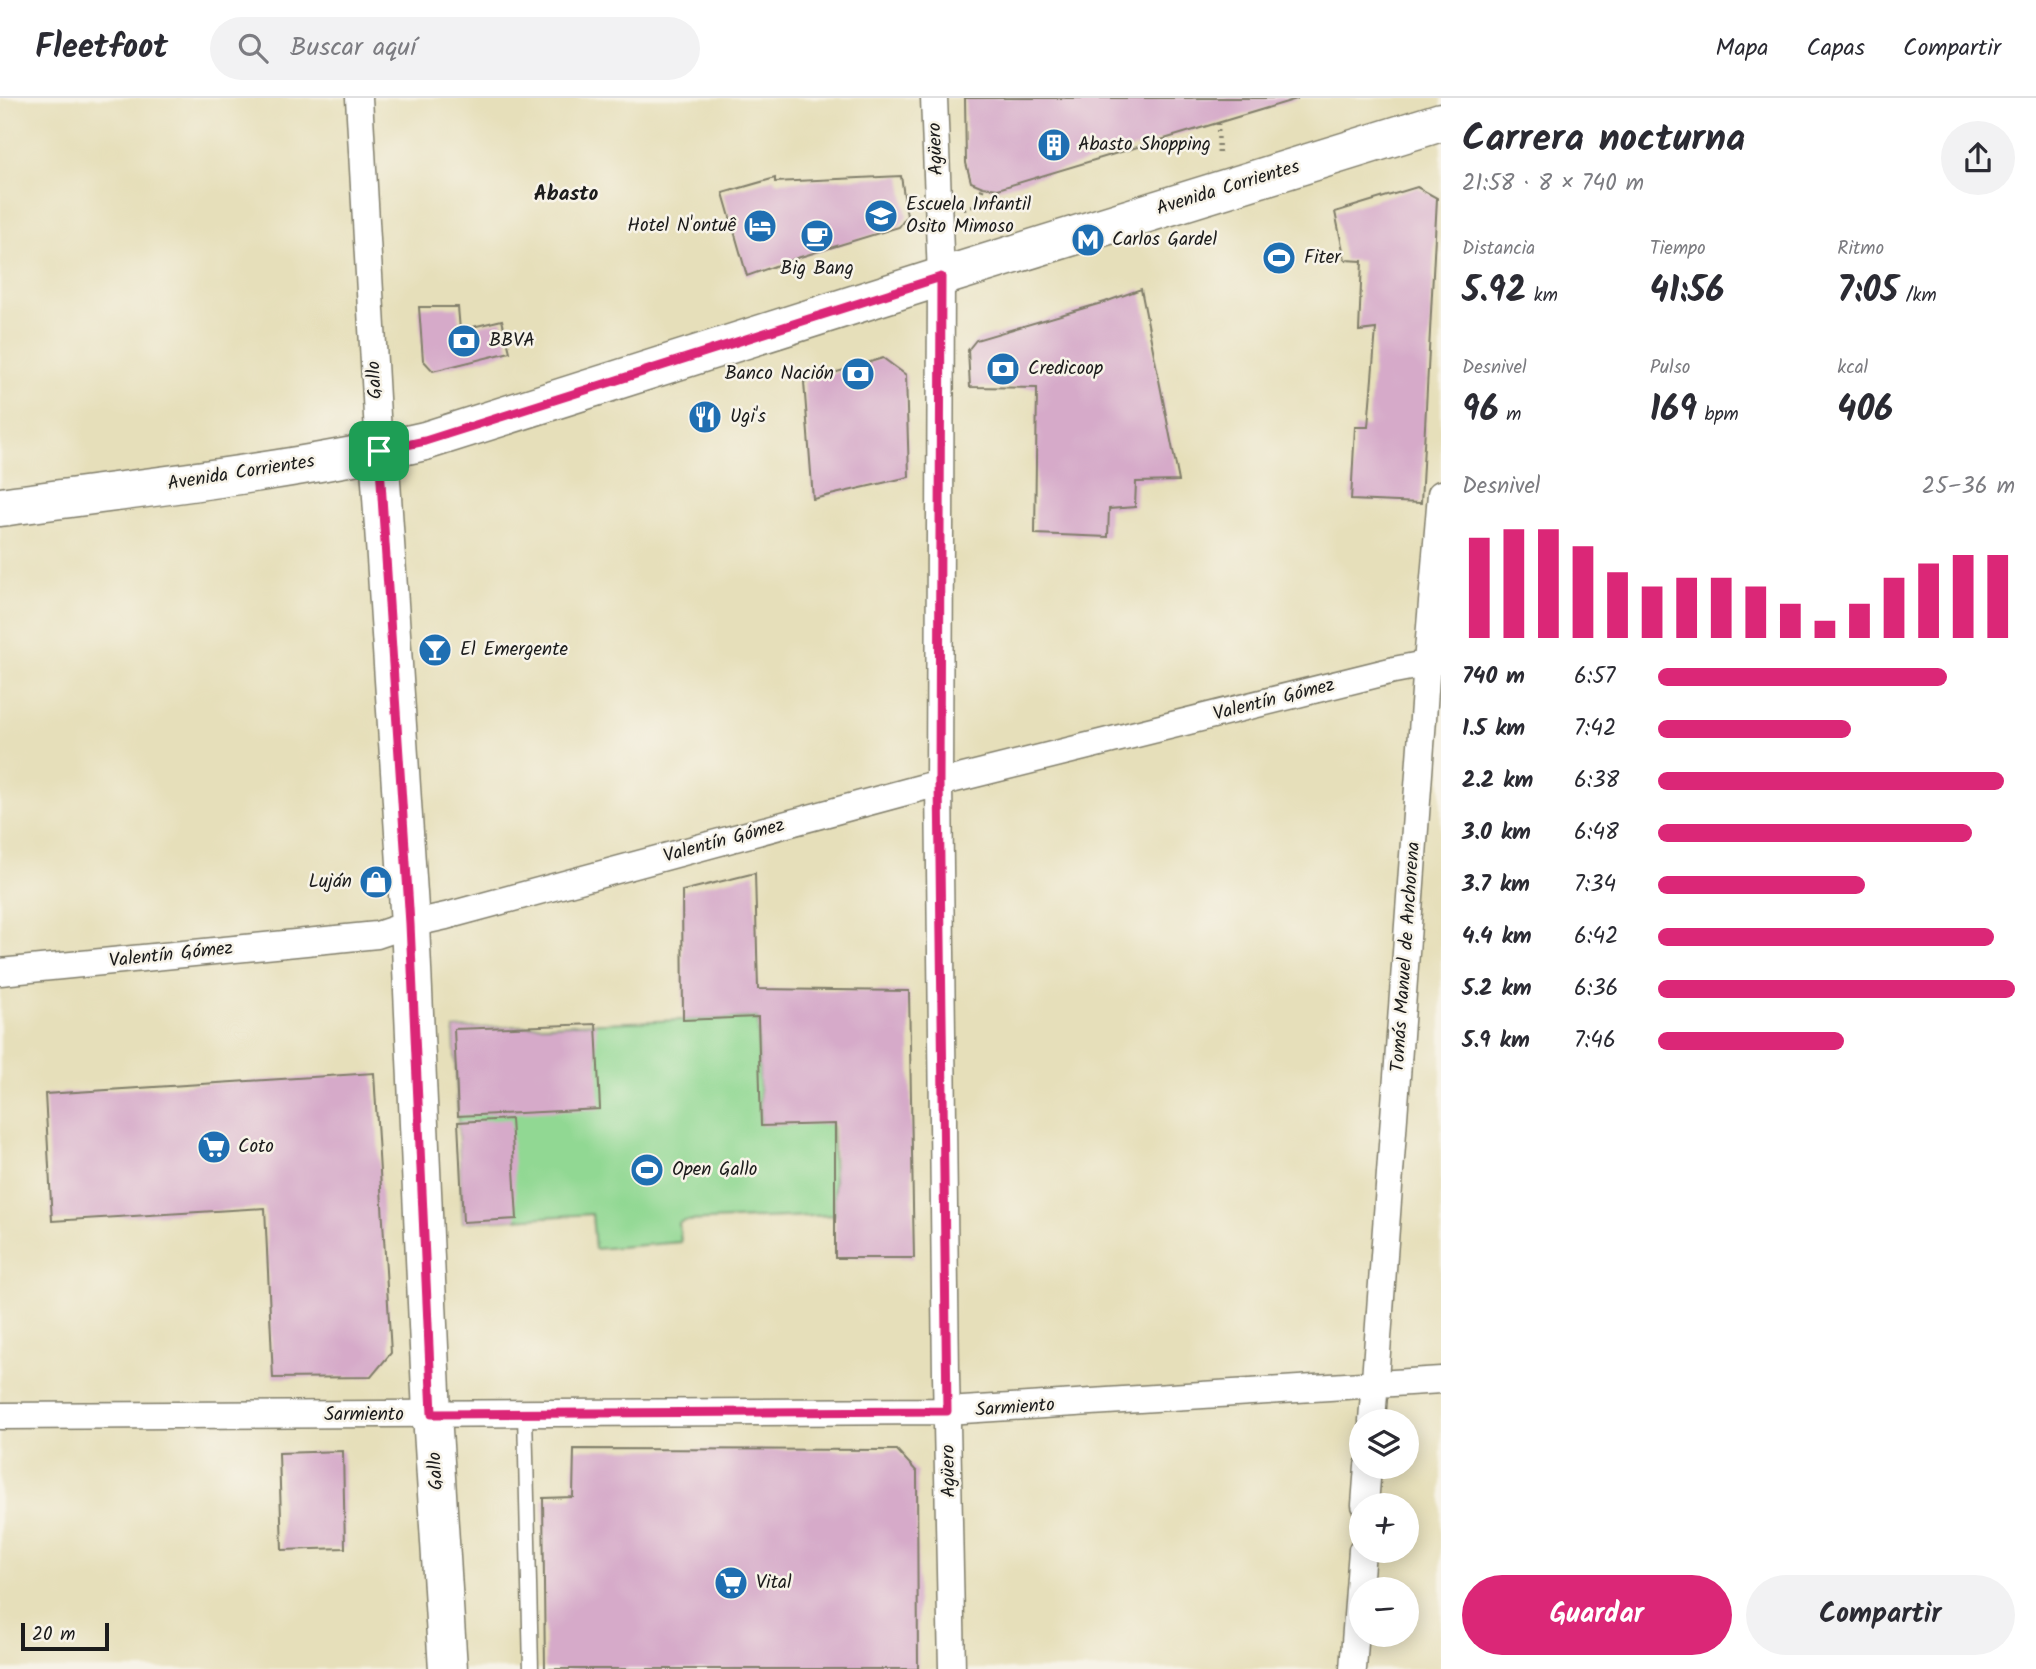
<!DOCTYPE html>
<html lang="es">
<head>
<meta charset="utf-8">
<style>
	body { margin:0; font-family:Kalam,sans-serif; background:#f2f2f3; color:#2b2b33; height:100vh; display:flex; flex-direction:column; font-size:26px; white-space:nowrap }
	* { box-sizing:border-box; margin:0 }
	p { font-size:23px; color:#7c7c81 }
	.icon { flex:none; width:38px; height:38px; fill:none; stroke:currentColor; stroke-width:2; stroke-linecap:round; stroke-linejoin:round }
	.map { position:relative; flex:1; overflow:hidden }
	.details { display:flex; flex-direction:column; background:#fff; width:595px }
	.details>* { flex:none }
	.controls { position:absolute; left:1349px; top:1311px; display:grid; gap:14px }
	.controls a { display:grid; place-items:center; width:70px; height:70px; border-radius:50%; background:#fff; box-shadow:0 4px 18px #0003; font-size:35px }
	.scale { position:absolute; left:21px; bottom:18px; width:88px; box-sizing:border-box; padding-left:7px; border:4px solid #1c1c1c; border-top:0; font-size:19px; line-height:24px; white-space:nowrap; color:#1c1c1c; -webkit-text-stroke:5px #f7f3e8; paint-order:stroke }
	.pin { position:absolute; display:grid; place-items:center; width:60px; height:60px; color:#fff; margin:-30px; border-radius:14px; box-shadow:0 4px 10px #0006 }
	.round { display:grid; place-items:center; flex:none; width:74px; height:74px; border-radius:37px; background:#f2f2f3 }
	.head { display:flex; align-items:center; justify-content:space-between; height:119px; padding:0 21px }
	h1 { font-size:38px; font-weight:700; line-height:52px }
	.stats { display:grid; grid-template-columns:repeat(3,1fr); gap:10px; height:119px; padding:7px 21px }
	.stats div { display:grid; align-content:center }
	.stats b { font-size:35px; font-weight:700 }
	.stats small { font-size:19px; font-weight:400 }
	.stats p { font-size:19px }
	.chart { height:196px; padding:14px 21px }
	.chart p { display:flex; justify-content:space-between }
	.chart svg { width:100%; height:126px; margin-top:7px; stroke:#db2777; stroke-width:6 }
	.cta { display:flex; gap:14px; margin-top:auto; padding:14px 21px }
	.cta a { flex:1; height:80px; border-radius:42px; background:#db2777; color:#fff; font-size:28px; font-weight:700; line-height:80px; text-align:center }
	.cta a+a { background:#f2f2f3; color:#2b2b33 }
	ul { padding:0 21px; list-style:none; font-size:23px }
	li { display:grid; grid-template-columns:112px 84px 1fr; align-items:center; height:52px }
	li i { height:18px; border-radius:9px; background:#db2777 }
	header { display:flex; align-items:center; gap:42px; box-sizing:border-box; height:98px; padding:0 35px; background:#fff; border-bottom:2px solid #e1e1e2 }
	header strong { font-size:33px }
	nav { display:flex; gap:38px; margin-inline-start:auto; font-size:24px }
	.search { width:490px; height:63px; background:#f2f2f3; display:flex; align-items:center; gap:18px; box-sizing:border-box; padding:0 24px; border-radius:38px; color:#7c7c81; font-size:26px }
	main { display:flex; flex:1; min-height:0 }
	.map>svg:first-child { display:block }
</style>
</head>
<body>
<header>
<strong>Fleetfoot</strong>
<div class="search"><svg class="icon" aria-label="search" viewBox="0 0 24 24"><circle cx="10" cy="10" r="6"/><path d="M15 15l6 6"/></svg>Buscar aquí</div>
<nav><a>Mapa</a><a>Capas</a><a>Compartir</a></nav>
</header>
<main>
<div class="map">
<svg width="1441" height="1571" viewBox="0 0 1441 1571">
	<rect width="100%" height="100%" fill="#f7f3e8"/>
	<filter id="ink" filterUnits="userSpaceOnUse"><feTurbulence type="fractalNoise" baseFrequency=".0143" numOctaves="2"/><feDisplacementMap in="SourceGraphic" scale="14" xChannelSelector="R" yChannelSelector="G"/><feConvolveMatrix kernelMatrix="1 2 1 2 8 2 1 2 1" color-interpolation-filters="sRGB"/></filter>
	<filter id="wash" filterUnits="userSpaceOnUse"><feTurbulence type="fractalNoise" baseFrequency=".00686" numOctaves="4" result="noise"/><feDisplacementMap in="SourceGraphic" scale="28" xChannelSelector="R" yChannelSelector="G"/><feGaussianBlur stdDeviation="1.57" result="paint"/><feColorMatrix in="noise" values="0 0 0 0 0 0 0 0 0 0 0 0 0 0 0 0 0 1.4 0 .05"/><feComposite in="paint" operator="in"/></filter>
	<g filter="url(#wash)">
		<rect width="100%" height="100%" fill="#e6dfba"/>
		<path fill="#91d893" stroke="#567a58" stroke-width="2" d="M758 919 761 1027 832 1025 835 1117 683 1123 679 1125 681 1144 595 1151 592 1116 463 1124 454 931Z"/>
		<g id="blocks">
			<path fill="#d6aac9" d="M965 0H1297V1L998 91 983 89 971 84 966 65Z
				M901 78 907 118 899 129 797 160 747 178 723 95 775 80V84Z
				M1417 89 1437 100 1421 405 1351 402 1355 329H1368L1376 231 1359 233 1362 163 1345 162 1335 114Z
				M1141 191 1179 383 1136 384 1135 409 1109 411 1108 439 1035 436 1037 290 970 289 968 252 976 242 1105 204Z
				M419 209H458L460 232 502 222 510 254 433 273 423 262Z
				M883 260 906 277 909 379 813 401 804 284Z
				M755 775 758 891 909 893 914 1160H835V1026L761 1028 758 919 683 922 682 793Z
				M596 926 600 1011 458 1018 454 931Z
				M374 975 391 1255 371 1279 273 1280 265 1110 52 1123 45 996Z
				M511 1021 517 1121 463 1124 458 1024Z
				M574 1351 897 1352 917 1374 918 1571H545L543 1400 573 1399Z
				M343 1353 345 1450 282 1452 279 1355Z"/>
		</g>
	</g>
	<g filter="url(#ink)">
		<use href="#blocks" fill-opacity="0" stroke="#817e6b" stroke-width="2"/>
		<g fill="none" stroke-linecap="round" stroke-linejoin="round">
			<defs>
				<path id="lane" d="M525 1315 531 1571"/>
				<path id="street" d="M359 0 379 353
					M934 0 941 179 939 685 946 1277 952 1571
					M0 874 377 837 410 826 446 818 939 685 1394 572 1441 563
					M0 1318 947 1313 1441 1282
					M1372 1323 1427 565 1441 396
					M1365 1407 1368 1368
					M1353 1571 1362 1452"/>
				<path id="secondary" d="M379 353 410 826 432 1316 448 1571"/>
				<path id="primary" d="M0 409C142 390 285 375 425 343L941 179 1441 24"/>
			</defs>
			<use href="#lane" stroke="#817e6b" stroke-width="17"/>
			<use href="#street" stroke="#817e6b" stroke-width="29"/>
			<use href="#secondary" stroke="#817e6b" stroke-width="41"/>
			<use href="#primary" stroke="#817e6b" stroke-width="41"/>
			<path stroke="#817e6b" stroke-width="4.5" stroke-dasharray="2 5" stroke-linecap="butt" d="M1218 25 1219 59
				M964 111 977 106 983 89"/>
			<use href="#lane" stroke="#fff" stroke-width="14"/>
			<use href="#street" stroke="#fff" stroke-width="26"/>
			<use href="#secondary" stroke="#fff" stroke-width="38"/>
			<use href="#primary" stroke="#fff" stroke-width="38"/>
		</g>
	</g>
	<g fill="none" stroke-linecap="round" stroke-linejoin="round" filter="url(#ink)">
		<defs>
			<path id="route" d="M941 179 939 685 947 1313 432 1316 410 826 379 353 425 343Z"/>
		</defs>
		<use href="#route" stroke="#fff" stroke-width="14"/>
		<use href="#route" stroke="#db2777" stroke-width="9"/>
	</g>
	<defs>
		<symbol id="building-disc" viewBox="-11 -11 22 22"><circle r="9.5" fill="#1f6fb2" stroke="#f7f3e8"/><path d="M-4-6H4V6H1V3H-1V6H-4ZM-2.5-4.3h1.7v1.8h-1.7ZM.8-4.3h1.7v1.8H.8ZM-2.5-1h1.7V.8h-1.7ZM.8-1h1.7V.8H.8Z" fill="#fff"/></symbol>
		<symbol id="school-disc" viewBox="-11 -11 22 22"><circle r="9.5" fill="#1f6fb2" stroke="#f7f3e8"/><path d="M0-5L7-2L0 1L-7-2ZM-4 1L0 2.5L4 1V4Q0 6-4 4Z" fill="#fff"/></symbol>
		<symbol id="hotel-disc" viewBox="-11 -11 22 22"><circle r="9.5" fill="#1f6fb2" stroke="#f7f3e8"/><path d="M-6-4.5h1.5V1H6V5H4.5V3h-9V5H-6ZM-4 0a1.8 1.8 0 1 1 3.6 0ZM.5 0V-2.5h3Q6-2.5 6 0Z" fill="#fff"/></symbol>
		<symbol id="cafe-disc" viewBox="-11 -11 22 22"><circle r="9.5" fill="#1f6fb2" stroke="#f7f3e8"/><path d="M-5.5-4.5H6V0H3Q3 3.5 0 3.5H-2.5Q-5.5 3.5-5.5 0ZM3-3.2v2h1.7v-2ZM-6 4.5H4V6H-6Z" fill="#fff"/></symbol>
		<symbol id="metro-disc" viewBox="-11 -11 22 22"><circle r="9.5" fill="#1f6fb2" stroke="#f7f3e8"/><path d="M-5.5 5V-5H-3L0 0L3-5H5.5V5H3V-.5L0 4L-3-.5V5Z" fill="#fff"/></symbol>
		<symbol id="stadium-disc" viewBox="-11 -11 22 22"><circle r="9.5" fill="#1f6fb2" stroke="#f7f3e8"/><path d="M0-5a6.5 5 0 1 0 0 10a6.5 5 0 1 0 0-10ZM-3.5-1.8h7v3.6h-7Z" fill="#fff"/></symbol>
		<symbol id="bank-disc" viewBox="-11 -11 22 22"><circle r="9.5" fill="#1f6fb2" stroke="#f7f3e8"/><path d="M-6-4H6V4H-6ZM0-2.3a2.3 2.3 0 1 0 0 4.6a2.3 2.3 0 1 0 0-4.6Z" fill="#fff"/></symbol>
		<symbol id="restaurant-disc" viewBox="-11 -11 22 22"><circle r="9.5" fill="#1f6fb2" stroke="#f7f3e8"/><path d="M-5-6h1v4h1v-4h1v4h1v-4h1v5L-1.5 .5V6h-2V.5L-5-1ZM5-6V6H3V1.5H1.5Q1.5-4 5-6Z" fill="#fff"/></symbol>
		<symbol id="bar-disc" viewBox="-11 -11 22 22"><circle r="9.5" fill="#1f6fb2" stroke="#f7f3e8"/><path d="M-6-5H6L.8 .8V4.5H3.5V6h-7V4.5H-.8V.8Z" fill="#fff"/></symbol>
		<symbol id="shop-disc" viewBox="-11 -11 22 22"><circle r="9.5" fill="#1f6fb2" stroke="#f7f3e8"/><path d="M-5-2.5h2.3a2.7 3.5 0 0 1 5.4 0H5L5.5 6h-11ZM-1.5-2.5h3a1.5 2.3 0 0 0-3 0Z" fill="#fff"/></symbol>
		<symbol id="supermarket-disc" viewBox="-11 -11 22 22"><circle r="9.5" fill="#1f6fb2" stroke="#f7f3e8"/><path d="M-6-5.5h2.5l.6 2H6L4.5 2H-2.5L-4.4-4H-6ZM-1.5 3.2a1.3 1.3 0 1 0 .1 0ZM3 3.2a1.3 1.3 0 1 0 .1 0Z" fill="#fff"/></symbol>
	</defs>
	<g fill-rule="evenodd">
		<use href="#building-disc" x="1035" y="28" width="38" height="38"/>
		<use href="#school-disc" x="862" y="99" width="38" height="38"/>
		<use href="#hotel-disc" x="741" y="109" width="38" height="38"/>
		<use href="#cafe-disc" x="798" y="119" width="38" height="38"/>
		<use href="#metro-disc" x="1069" y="123" width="38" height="38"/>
		<use href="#stadium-disc" x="1260" y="141" width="38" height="38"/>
		<use href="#bank-disc" x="445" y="224" width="38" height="38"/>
		<use href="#bank-disc" x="984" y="252" width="38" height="38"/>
		<use href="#bank-disc" x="839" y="257" width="38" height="38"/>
		<use href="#restaurant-disc" x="686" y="300" width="38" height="38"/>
		<use href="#bar-disc" x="416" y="533" width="38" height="38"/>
		<use href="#shop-disc" x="357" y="765" width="38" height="38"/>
		<use href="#supermarket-disc" x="195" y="1030" width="38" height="38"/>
		<use href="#stadium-disc" x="628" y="1053" width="38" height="38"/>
		<use href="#supermarket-disc" x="712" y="1466" width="38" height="38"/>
	</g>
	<g text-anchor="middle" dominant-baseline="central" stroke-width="5" stroke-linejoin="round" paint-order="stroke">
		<g font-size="19" fill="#1c1c1c" stroke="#f7f3e8" text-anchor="start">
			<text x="1078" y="47">Abasto Shopping</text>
			<text x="906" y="107">Escuela Infantil<tspan x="906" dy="22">Osito Mimoso</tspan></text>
			<text x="736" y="128" text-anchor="end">Hotel N'ontuê</text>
			<text x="1112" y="142">Carlos Gardel</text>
			<text x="1304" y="160">Fiter</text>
			<text x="817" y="171" text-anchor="middle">Big Bang</text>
			<text x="489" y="243">BBVA</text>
			<text x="1028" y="271">Credicoop</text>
			<text x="834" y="276" text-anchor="end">Banco Nación</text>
			<text x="730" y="319">Ugi's</text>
			<text x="460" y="552">El Emergente</text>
			<text x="352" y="784" text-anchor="end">Luján</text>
			<text x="238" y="1049">Coto</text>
			<text x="672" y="1072">Open Gallo</text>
			<text x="756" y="1485">Vital</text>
		</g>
		<g font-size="19" fill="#1c1c1c" stroke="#f7f3e8">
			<text transform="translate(936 51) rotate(-92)">Agüero</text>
			<text transform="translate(1228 90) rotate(-17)">Avenida Corrientes</text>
			<text transform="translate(375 282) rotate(-93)">Gallo</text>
			<text transform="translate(241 375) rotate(-9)">Avenida Corrientes</text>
			<text transform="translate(1274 602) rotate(-14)">Valentín Gómez</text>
			<text transform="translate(724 743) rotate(-15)">Valentín Gómez</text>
			<text transform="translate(171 857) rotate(-6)">Valentín Gómez</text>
			<text transform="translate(1406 859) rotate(-86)">Tomás Manuel de Anchorena</text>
			<text transform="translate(1015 1310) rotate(-4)">Sarmiento</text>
			<text x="364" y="1317">Sarmiento</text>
			<text transform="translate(436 1373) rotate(-93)">Gallo</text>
			<text transform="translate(949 1373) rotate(-91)">Agüero</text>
		</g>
		<g font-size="21" font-weight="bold" fill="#1c1c1c" stroke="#f7f3e8">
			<text x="566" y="96">Abasto</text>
		</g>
	</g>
</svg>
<div class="controls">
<a><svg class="icon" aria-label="layers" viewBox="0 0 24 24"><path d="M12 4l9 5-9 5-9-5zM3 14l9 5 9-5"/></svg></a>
<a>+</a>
<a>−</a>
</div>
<div class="scale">20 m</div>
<div class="pin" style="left:379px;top:353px;background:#1e9e55"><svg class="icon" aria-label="arrive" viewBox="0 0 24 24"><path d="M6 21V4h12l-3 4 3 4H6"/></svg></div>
</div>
<section class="details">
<div class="head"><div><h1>Carrera nocturna</h1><p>21:58 · 8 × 740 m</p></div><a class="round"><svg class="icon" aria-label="share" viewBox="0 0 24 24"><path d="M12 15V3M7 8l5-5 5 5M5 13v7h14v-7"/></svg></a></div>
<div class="stats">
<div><p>Distancia</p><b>5.92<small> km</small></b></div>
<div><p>Tiempo</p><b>41:56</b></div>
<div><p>Ritmo</p><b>7:05<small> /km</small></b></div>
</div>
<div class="stats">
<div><p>Desnivel</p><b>96<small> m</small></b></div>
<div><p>Pulso</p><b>169<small> bpm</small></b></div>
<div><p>kcal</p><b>406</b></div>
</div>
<div class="chart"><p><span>Desnivel</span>25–36 m</p>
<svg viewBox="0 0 160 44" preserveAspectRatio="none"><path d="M5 44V9M15 44V6M25 44V6M35 44V12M45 44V21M55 44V26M65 44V23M75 44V23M85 44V26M95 44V32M105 44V38M115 44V32M125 44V23M135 44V18M145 44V15M155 44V15"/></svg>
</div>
<ul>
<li><b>740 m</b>6:57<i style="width:81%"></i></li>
<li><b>1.5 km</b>7:42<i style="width:54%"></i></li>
<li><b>2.2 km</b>6:38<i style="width:97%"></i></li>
<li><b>3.0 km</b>6:48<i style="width:88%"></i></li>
<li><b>3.7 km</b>7:34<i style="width:58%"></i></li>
<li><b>4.4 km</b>6:42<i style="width:94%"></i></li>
<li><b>5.2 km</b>6:36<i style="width:100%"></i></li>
<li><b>5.9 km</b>7:46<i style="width:52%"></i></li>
</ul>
<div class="cta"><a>Guardar</a><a>Compartir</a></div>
</section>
</main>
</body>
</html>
